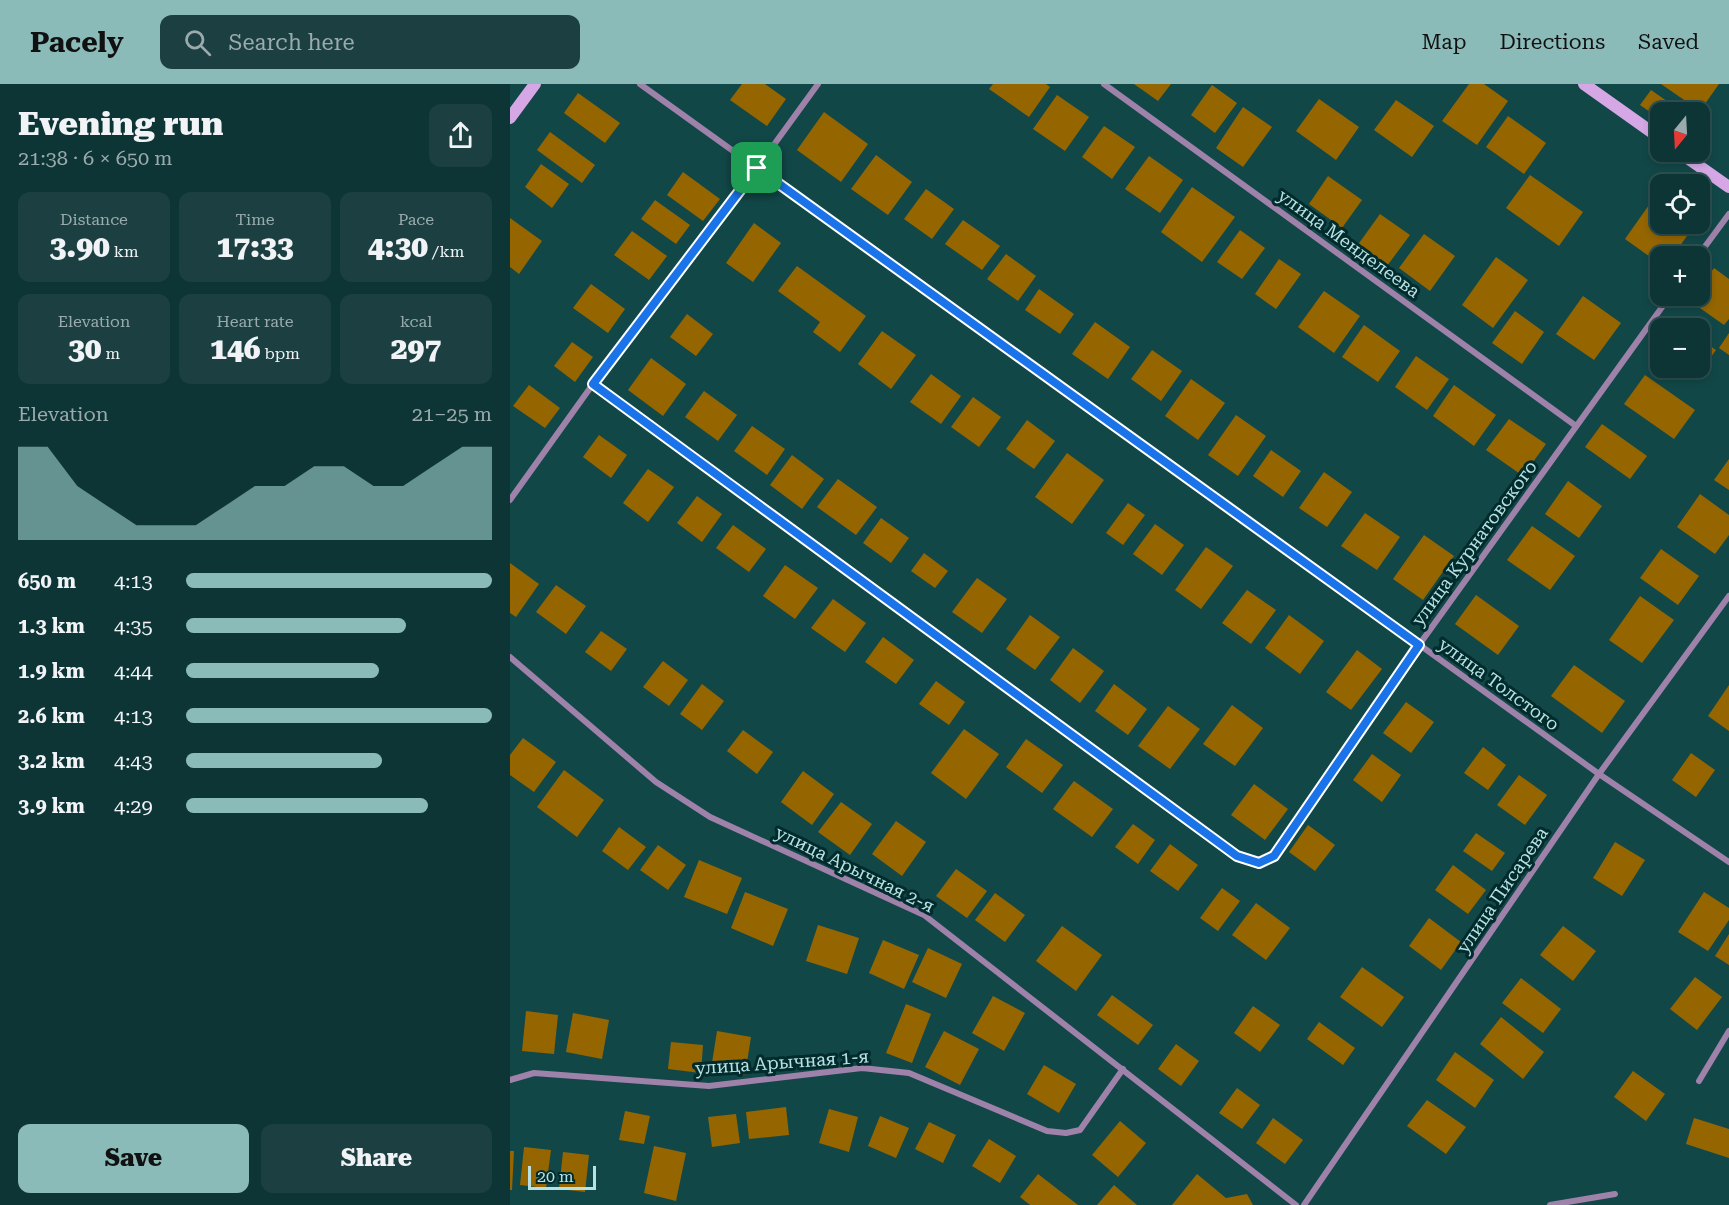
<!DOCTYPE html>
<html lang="en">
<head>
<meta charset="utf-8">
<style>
	body { margin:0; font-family:"Roboto Serif",serif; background:#1c4042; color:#f1f3f6; height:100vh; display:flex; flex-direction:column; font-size:22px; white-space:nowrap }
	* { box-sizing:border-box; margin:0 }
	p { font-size:20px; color:#9babad }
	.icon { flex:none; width:33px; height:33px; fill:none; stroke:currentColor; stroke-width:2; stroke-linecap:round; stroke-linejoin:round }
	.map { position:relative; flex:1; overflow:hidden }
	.drawer { display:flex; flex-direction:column; background:#0e3536; width:510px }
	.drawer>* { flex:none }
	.needle { width:39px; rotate:198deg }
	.buttons { position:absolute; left:1140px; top:18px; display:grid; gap:12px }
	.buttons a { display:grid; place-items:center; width:60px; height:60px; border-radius:12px; background:#0e3536; box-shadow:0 3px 9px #0003,0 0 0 2px #2e5051; font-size:30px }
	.scale { position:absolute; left:18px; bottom:15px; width:68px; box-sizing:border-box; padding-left:6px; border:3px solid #b7e1e2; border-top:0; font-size:16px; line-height:21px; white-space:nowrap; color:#b7e1e2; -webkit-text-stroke:4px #012b2c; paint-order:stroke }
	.pin { position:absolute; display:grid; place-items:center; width:51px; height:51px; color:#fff; margin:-26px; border-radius:12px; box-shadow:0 3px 9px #0006 }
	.round { display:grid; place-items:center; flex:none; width:63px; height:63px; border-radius:12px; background:#1c4042 }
	.head { display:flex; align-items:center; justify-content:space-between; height:102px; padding:0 18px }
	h1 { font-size:33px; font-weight:800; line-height:45px }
	.figures { display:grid; grid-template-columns:repeat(3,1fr); gap:9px; height:102px; padding:6px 18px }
	.figures div { display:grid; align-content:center; border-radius:12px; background:#1c4042; text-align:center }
	.figures b { font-size:30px; font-weight:800 }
	.figures small { font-size:16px; font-weight:400 }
	.figures p { font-size:16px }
	.chart { height:168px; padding:12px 18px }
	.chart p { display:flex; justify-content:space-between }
	.chart svg { width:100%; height:108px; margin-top:6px; fill:#8bbbb9; opacity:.7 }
	.button { display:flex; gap:12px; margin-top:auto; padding:12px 18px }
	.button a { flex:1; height:69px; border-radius:12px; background:#8bbbb9; color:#111; font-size:24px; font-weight:800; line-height:69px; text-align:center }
	.button a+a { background:#1c4042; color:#f1f3f6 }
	ul { padding:0 18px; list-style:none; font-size:20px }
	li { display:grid; grid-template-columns:96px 72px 1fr; align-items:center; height:45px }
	li i { height:15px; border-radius:8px; background:#8bbbb9 }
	header { display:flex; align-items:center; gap:36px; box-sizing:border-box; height:84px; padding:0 30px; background:#8bbbb9; color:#111 }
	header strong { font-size:28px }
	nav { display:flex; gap:33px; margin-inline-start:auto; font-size:21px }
	.search { width:420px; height:54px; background:#1c4042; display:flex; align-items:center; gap:15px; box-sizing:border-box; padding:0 21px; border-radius:12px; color:#9babad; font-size:22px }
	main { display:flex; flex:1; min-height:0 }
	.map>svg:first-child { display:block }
</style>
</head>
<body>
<header>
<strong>Pacely</strong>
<div class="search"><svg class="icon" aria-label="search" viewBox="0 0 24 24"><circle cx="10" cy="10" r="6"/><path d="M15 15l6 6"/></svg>Search here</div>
<nav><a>Map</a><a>Directions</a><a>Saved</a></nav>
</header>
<main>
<section class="drawer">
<div class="head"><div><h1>Evening run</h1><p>21:38 · 6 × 650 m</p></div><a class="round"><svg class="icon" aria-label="share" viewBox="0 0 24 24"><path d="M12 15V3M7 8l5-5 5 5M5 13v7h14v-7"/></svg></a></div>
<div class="figures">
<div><p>Distance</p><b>3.90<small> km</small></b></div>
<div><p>Time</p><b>17:33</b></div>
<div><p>Pace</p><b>4:30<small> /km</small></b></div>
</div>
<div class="figures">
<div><p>Elevation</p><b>30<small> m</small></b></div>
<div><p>Heart rate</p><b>146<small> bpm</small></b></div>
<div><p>kcal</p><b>297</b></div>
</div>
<div class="chart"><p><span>Elevation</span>21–25 m</p>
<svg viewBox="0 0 160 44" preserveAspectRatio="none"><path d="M0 44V6L10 6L20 22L30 30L40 38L50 38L60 38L70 30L80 22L90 22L100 14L110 14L120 22L130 22L140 14L150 6L160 6V44z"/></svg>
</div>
<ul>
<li><b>650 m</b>4:13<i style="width:100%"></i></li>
<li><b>1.3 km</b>4:35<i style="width:72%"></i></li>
<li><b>1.9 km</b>4:44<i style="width:63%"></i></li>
<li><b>2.6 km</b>4:13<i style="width:100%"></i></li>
<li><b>3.2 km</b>4:43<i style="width:64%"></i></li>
<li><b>3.9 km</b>4:29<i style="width:79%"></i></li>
</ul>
<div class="button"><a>Save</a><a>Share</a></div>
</section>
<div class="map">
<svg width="1219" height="1121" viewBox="0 0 1219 1121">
	<rect width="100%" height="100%" fill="#124748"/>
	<path fill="#956600" d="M232 0H255L276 15 257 42 220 16Z
		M483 0H536L540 3 519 33 479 5Z
		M624 0H661L648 17Z
		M959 0H974L998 17 967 61 932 37Z
		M1151 0H1209L1190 27Z
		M702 1 727 19 705 49 681 31Z
		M1141 6 1164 22 1159 28H1150V35L1130 21Z
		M68 9 110 39 95 59 54 29Z
		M547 11 579 33 555 67 523 45Z
		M809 15 849 43 826 76 786 47Z
		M886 16 924 42 902 73 864 46Z
		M733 23 762 43 733 83 706 64Z
		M314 28 358 60 331 98 287 66Z
		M998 32 1036 59 1014 90 976 63Z
		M594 42 625 63 602 95 572 73Z
		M40 48 85 81 72 99 27 66Z
		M366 71 402 98 378 131 341 105Z
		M639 72 673 96 650 129 615 105Z
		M31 80 59 100 42 124 15 103Z
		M173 88 210 115 193 137 157 111Z
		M1020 91 1073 128 1049 162 996 124Z
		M818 92 852 116 832 144 799 120Z
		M682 103 725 133 692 178 651 148Z
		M416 105 444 125 422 155 394 135Z
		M145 116 180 141 166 160 131 135Z
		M1139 121 1150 129V140H1165L1179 149 1163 172H1150V180L1115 155Z
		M870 130 900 151 877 182 847 162Z
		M0 134 32 157 9 190 0 183Z
		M453 136 490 162 472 186 435 160Z
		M244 139 271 159 243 198 216 179Z
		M730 146 755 164 732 195 707 178Z
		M122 147 157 172 139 196 104 171Z
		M914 150 945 172 920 207 889 184Z
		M496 170 526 192 508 217 477 195Z
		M986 173 1018 196 983 244 952 221Z
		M769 175 791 190 766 225 745 210Z
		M287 182 356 232 330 268 303 248 310 238 268 207Z
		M1204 184 1219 195V235L1214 241 1180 217 1184 212H1190V203Z
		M81 200 115 225 98 249 63 224Z
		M529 205 564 230 550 250 515 226Z
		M814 207 850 232 824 269 788 243Z
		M1073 212 1111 239 1084 276 1046 250Z
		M1005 227 1034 248 1012 280 982 259Z
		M177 230 203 250 186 272 160 253Z
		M585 238 620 263 598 295 562 270Z
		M854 241 890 267 868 298 832 273Z
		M372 247 406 271 381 305 348 280Z
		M1219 249V271L1209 264Z
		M1190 255 1206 266 1190 288 1184 284H1190Z
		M62 258 83 273 65 298 44 282Z
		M642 266 672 287 651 317 621 295Z
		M906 272 939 295 917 326 885 303Z
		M141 274 176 300 153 332 118 306Z
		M421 290 451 312 431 340 400 318Z
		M1135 291 1185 326 1164 355 1114 320Z
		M681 295 715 319 688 356 655 332Z
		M19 301 50 324 35 344 3 322Z
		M944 301 986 331 964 362 923 332Z
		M194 307 227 331 208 357 175 333Z
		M463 313 491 333 469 363 441 343Z
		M726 331 756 352 728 392 698 371Z
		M999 335 1036 360 1013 392 976 366Z
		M517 336 545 357 524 385 496 365Z
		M1092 340 1137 372 1120 395 1075 363Z
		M242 342 275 365 257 391 224 367Z
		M89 351 117 371 101 394 73 373Z
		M761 366 791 387 773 413 743 392Z
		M557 369 594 396 562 440 525 413Z
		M282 371 314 395 292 425 260 401Z
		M1219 375V406L1204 396Z
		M138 385 164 403 138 438 113 419Z
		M814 388 842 408 817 443 789 424Z
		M328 395 367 423 346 451 307 423Z
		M1058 397 1092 422 1069 454 1035 430Z
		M1190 410 1219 431V451L1205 470 1167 443Z
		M187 412 212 430 192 458 167 439Z
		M618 419 635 431 613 461 596 449Z
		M855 429 890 453 867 486 831 462Z
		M371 434 399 454 381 479 353 459Z
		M645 440 674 461 652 491 623 470Z
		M223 441 256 465 239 488 206 464Z
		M1022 442 1065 472 1040 506 997 476Z
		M914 451 944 472 913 516 883 495Z
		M696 463 723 482 691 525 665 506Z
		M1151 465 1189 492 1168 521 1130 494Z
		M414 469 438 487 425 504 401 487Z
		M0 479 29 500 6 533 0 529Z
		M275 481 308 504 285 535 253 512Z
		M467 494 497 515 472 549 442 528Z
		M46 501 76 522 56 550 26 528Z
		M737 506 766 526 741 560 712 539Z
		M966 511 1009 542 988 571 945 540Z
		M1130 512 1164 536 1132 579 1099 556Z
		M323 515 356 539 335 568 301 544Z
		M520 531 550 553 525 586 496 565Z
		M779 531 814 557 790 590 755 564Z
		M91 547 117 565 101 587 75 568Z
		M373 553 404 576 386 600 355 578Z
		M563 564 594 587 570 619 540 596Z
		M847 566 872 585 841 626 816 608Z
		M153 577 178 596 159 622 133 603Z
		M1064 581 1115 617 1092 649 1041 612Z
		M426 597 455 618 439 641 409 620Z
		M192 600 214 617 192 646 170 630Z
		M604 600 637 625 618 651 585 627Z
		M1219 601V647L1198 632Z
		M896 618 924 638 901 669 873 649Z
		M722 621 753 644 725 682 693 660Z
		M658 622 690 645 660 685 628 662Z
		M454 645 489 670 456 715 421 689Z
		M233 646 263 668 247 690 217 667Z
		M13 654 46 678 24 708 0 691V671Z
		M516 655 553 681 532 709 496 683Z
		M973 663 996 681 978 706 954 689Z
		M1181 669 1205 686 1186 713 1162 696Z
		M862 670 891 691 872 718 843 696Z
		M54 686 94 716 67 753 27 723Z
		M293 687 324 710 302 741 271 718Z
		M1009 691 1037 711 1015 741 987 721Z
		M564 697 603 725 582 753 543 725Z
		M744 700 778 725 755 756 721 731Z
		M331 718 362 740 340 771 308 748Z
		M386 737 416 758 392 792 362 770Z
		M623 740 645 756 628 780 605 763Z
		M798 741 825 761 805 787 779 768Z
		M109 743 136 763 118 786 92 767Z
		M966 749 995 769 982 787 953 767Z
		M1105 758 1135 776 1112 812 1083 794Z
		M660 760 688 781 668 807 640 787Z
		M148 761 176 781 158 806 130 786Z
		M189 776 232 794 217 830 174 813Z
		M943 781 976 806 958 830 925 806Z
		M446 785 477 807 457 834 426 812Z
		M712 804 730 817 708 847 690 834Z
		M235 808 278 825 263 862 221 844Z
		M1194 808 1219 824V836L1198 867 1168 848Z
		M485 809 515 831 495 858 465 836Z
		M746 819 780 844 756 876 722 851Z
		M919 834 951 858 931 886 899 862Z
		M308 841 349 854 337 890 296 877Z
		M552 842 592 871 566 907 526 877Z
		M1053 842 1086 867 1063 897 1030 871Z
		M1219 850V881L1205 872Z
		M373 856 409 871 394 905 359 889Z
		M418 864 452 880 436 914 402 898Z
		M852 883 894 913 872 943 830 913Z
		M1185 893 1212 913 1187 946 1160 925Z
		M1011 894 1051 925 1033 949 992 919Z
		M602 911 643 941 628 961 587 931Z
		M483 912 515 929 494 967 462 949Z
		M396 920 421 930 402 979 376 969Z
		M743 922 770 941 750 968 724 949Z
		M16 927 48 931 44 970 12 967Z
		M63 929 99 936 92 975 56 968Z
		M991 933 1034 968 1013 995 970 960Z
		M809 938 845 964 833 981 797 955Z
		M207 947 241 953 235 991 201 985Z
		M434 947 469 965 450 1001 415 983Z
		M161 958 193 961 191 989 158 985Z
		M666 960 689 977 671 1002 648 985Z
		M945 968 984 996 965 1024 926 996Z
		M534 981 566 1000 549 1029 517 1010Z
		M1123 987 1155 1010 1136 1037 1104 1013Z
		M727 1004 750 1021 732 1045 709 1029Z
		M917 1016 956 1043 936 1070 897 1042Z
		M276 1023 279 1051 239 1055 236 1028Z
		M319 1025 348 1033 339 1068 309 1059Z
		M115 1027 140 1032 134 1060 109 1056Z
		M226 1030 230 1059 202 1063 198 1033Z
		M370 1032 399 1044 386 1074 358 1062Z
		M763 1034 793 1056 775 1080 746 1059Z
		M1184 1034 1219 1045V1074L1176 1060Z
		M610 1037 636 1059 608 1093 582 1071Z
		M419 1038 446 1051 433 1079 405 1065Z
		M479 1055 506 1072 490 1099 462 1082Z
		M144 1062 176 1069 166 1117 134 1109Z
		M14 1063 41 1066 36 1104 10 1101Z
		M0 1067H4L2 1106H0Z
		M53 1068 79 1071 75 1108 49 1105Z
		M528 1090 568 1121H520L510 1113Z
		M687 1090 716 1114 737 1110 743 1121H662Z
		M604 1101 627 1121H587Z"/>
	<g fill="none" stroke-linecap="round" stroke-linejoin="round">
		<path stroke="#9f82a9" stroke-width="6" d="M130 0 1089 690 1219 778
			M594 0 1066 342
			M1188 172 1219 130
			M83 300 727 772 749 779 763 772 909 561 1160 212
			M0 416 83 300 247 84 308 0
			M0 573 146 698 200 733 414 831 786 1121
			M0 996 24 989 199 1002 352 984 399 989 537 1047 556 1049 570 1046 613 985
			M1189 997 1219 947
			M794 1121 1089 690 1219 512
			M1040 1121 1105 1110"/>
		<path stroke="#d5a8e5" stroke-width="12" d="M1074 0 1150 54
			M0 34 25 0
			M1169 68 1219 103"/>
	</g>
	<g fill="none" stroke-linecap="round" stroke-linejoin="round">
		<defs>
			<path id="route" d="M247 84 909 561 764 772 749 779 727 772 83 300Z"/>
		</defs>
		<use href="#route" stroke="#fff" stroke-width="12"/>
		<use href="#route" stroke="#1a73e8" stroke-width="8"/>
	</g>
	<g text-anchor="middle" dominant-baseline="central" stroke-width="6" stroke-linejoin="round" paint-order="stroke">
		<g font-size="18" fill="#b7e1e2" stroke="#012b2c">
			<text transform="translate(839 159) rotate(36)">улица Менделеева</text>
			<text transform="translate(964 459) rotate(-54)">улица Курнатовского</text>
			<text transform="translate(989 600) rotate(36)">улица Толстого</text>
			<text transform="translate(345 785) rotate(26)">улица Арычная 2-я</text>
			<text transform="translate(992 806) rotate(-56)">улица Писарева</text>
			<text transform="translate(272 978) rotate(-4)">улица Арычная 1-я</text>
		</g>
	</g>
</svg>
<div class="buttons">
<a><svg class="needle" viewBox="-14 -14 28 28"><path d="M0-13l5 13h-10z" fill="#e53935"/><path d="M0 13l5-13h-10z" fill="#9babad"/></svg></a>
<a><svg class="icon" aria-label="locate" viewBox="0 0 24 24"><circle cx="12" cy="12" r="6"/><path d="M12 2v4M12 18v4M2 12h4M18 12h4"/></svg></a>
<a>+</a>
<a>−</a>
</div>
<div class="scale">20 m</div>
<div class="pin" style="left:247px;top:84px;background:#1e9e55"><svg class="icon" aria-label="arrive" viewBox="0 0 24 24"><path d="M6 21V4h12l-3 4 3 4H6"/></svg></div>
</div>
</main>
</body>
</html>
